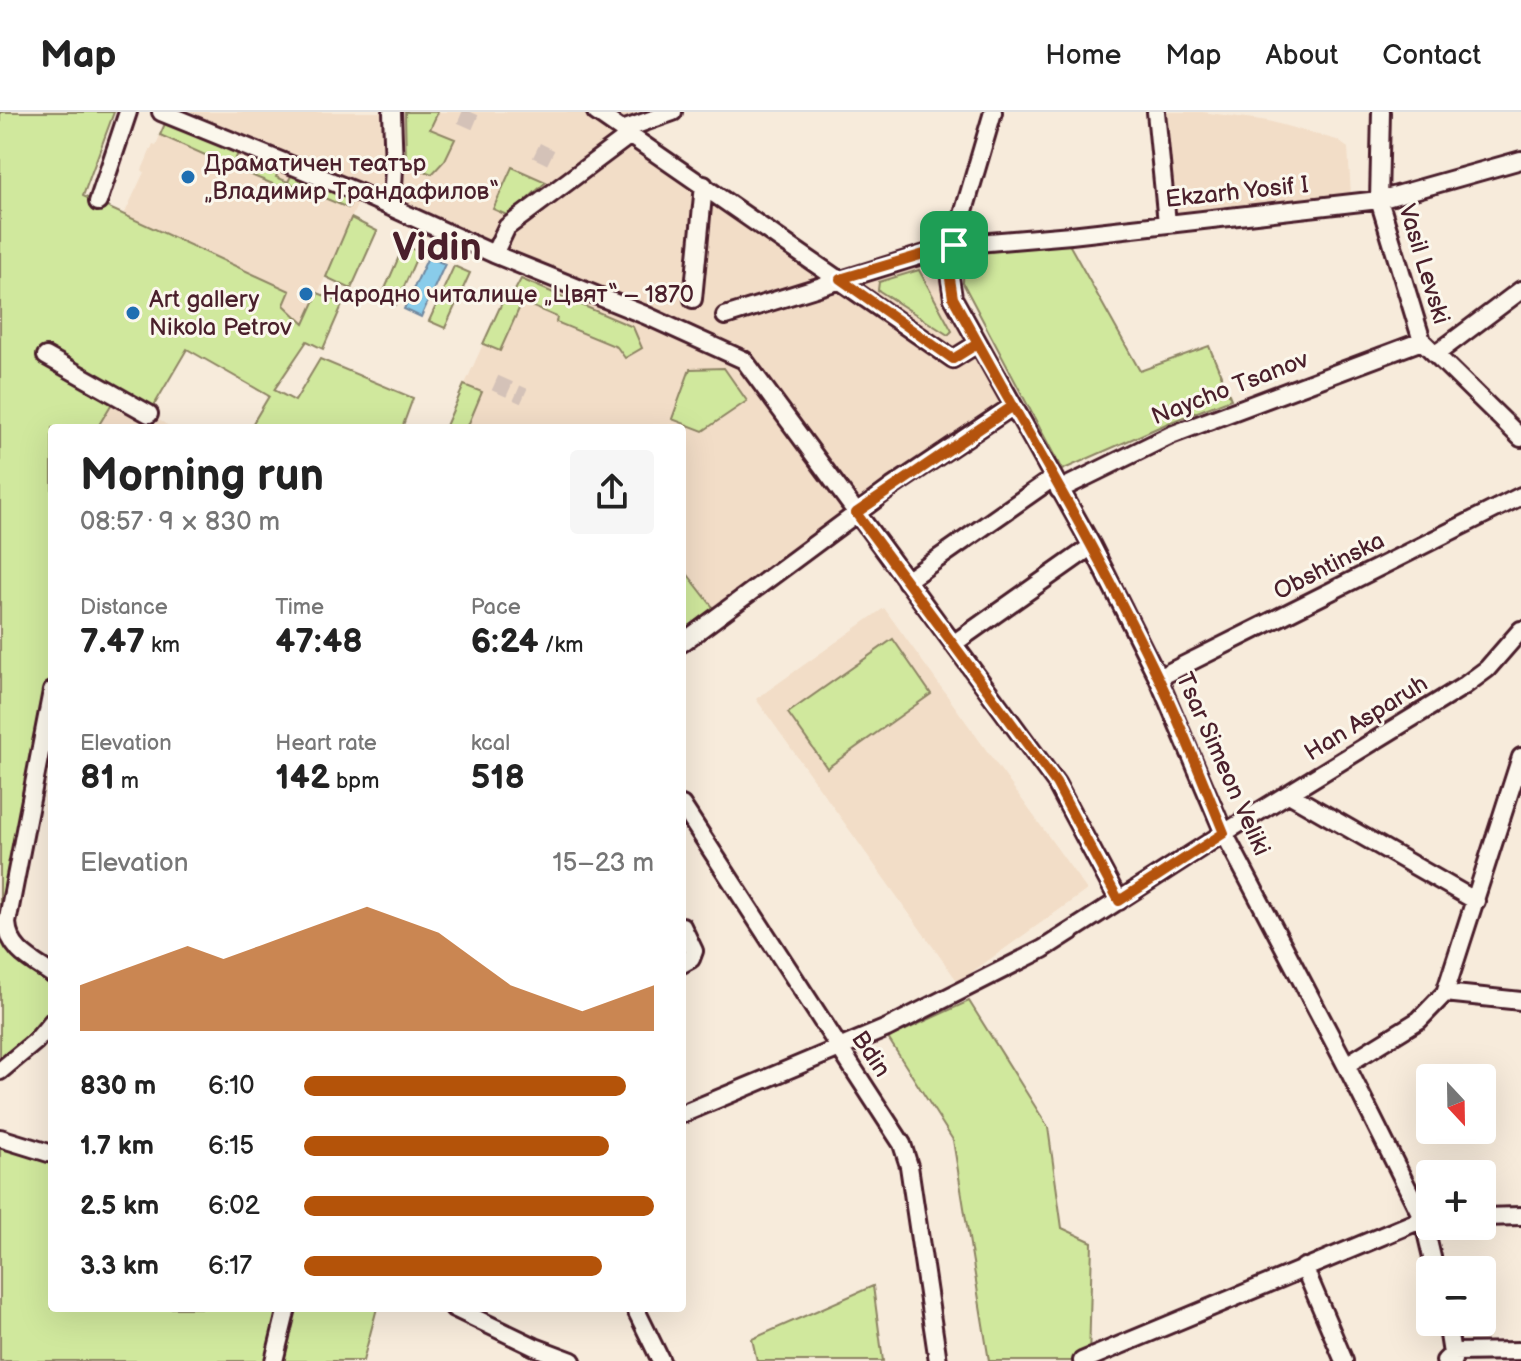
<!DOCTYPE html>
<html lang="en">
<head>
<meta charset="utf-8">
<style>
	body { margin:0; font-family:"Balsamiq Sans",sans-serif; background:#f6f6f6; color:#222; height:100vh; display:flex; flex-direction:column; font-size:30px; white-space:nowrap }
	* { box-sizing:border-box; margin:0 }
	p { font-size:26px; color:#767676 }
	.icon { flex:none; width:44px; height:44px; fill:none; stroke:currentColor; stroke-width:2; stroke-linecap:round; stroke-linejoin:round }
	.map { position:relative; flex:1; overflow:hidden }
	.panel { position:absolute; left:48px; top:312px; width:638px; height:888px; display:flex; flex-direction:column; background:#fff; border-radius:8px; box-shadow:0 8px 32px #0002 }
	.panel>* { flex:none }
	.needle { width:52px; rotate:158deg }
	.fabs { position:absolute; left:1416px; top:952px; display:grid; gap:16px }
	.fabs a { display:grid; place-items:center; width:80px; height:80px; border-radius:8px; background:#fff; box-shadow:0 8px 32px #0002; font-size:40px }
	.pin { position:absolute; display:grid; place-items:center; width:68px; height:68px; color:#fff; margin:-34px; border-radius:16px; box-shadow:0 4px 12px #0006 }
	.round { display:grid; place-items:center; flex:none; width:84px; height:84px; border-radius:8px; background:#f6f6f6 }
	.overview { display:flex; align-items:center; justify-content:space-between; height:136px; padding:0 32px }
	h1 { font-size:44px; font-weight:700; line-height:60px }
	.figures { display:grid; grid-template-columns:repeat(3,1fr); gap:12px; height:136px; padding:8px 32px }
	.figures div { display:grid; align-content:center }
	.figures b { font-size:34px; font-weight:700 }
	.figures small { font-size:22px; font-weight:400 }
	.figures p { font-size:22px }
	.chart { height:224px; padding:16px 32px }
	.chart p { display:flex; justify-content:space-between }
	.chart svg { width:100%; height:144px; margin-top:8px; fill:#b45309; opacity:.7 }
	ul { padding:0 32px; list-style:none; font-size:26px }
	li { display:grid; grid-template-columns:128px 96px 1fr; align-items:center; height:60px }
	li i { height:20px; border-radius:10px; background:#b45309 }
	header { display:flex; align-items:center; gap:48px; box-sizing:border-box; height:112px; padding:0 40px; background:#fff; border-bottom:2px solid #e0e0e0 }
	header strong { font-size:38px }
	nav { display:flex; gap:44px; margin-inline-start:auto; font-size:28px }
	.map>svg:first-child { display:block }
</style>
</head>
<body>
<header>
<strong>Map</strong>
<nav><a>Home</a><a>Map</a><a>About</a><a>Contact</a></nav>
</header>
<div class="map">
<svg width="1521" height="1249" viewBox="0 0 1521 1249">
	<rect width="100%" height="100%" fill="#f7ebdb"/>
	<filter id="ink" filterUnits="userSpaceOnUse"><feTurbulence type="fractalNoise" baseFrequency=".0125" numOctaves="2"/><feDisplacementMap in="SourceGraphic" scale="16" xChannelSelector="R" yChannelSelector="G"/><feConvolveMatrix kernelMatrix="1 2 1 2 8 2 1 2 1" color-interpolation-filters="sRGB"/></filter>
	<g filter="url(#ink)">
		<path fill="#f2ddc7" d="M174 0H671L623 17 840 167 954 133 949 160 1013 294 719 503 682 454V316H445L505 184 511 186 527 156 362 82 304 213 284 193 289 179 124 103 144 60 142 58 153 32 156 33 167 7Z
			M1165 0H1202L1268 9 1337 28 1348 36 1351 83 1174 100Z
			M116 282 149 302 172 316H97Z
			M884 496 1087 778 958 870 756 587Z"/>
		<path fill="#d0e89d" stroke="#8d8464" stroke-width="2" d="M0 0H114L83 84 290 179 284 193 304 212 318 181 343 191 323 237 307 229 274 278 295 289 320 247 413 286 402 316H250L269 284 187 237 149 302 117 283 97 316H52V579L8 821 52 862V910L0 959Z
			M405 0H438L430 17 455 27 445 48 432 62 406 52Z
			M167 7 240 37 232 55 160 23Z
			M254 41 281 52 276 65 288 70 292 62 352 88 348 96 289 71 285 77 246 61Z
			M512 55 546 70 509 104 493 97Z
			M351 106 377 119 351 177 326 165Z
			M1069 132 1140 259 1209 234 1231 287 1166 312 1062 358 963 171 964 142Z
			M404 133 419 140 396 193 381 186Z
			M454 154 470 161 445 216 429 209Z
			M919 158 952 219 948 223 878 178 879 170Z
			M521 167 633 215 642 236 625 246 617 235 556 210 557 205 522 190 500 239 483 232 505 184 511 186Z
			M724 256 747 289 703 319 672 307 690 257Z
			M464 273 482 280 467 316H445Z
			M682 455 719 503 682 531Z
			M893 527 931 582 827 656 788 601Z
			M969 889 1048 1015 1062 1116 1092 1130 1089 1249H989L953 1028 888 926Z
			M0 1026 52 1042V1196H377L363 1249H0Z
			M873 1174 883 1249H757L752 1227Z"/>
		<path fill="#89ccea" stroke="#70879e" stroke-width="2" d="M428 145 445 152 421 205 404 197Z"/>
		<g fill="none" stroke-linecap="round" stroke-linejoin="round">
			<path stroke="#d4c2b8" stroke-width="16" stroke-dasharray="16 8" stroke-linecap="butt" d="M465 14 471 0
				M540 49 548 33
				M495 271 524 284"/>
			<defs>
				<path id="minor" d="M161 0 362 82 494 142 645 203 744 248 1056 671 1119 789
					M596 0 953 247 977 232
					M993 0 954 133 949 160 953 186 1092 434 1158 566 1224 721 1346 953 1423 1107 1435 1158
					M1156 0 1167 111
					M1381 0 1379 88 1422 229 1521 326
					M622 18 673 0
					M98 90 128 0
					M392 95 394 55 392 0
					M494 142 507 115 630 23
					M693 187 704 73
					M725 204 954 133 1071 123 1379 88 1521 48
					M1436 242 1521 178
					M46 244 149 302
					M1059 378 1171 323 1422 229
					M906 469 1053 366
					M682 531 892 375 1013 294
					M953 532 1092 434
					M1158 566 1521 384
					M52 579 7 811C9 838 31 848 52 862
					M1289 682 1476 789
					M682 693 902 1032 909 1054 938 1249
					M682 814 694 839 691 847 682 852
					M1445 881 1521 889
					M1346 953 1419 908 1445 881 1521 645
					M0 959 36 929 52 910
					M682 1002 887 916 1043 837 1224 721 1464 574 1487 557 1521 518
					M0 1026 52 1042
					M1482 1105 1521 1104
					M1304 1155 1344 1249
					M454 1196 535 1235 572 1249
					M635 1196 661 1249
					M1447 1210 1453 1248
					M274 1249 287 1196
					M1082 1249 1423 1107H1430
					M1445 1249 1454 1240 1521 1239"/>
			</defs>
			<use href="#minor" stroke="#4a1f2b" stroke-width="22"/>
			<use href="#minor" stroke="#fbf7ec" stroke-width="16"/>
		</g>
	</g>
	<g fill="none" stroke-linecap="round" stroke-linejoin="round" filter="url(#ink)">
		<defs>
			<path id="route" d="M954 133 840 167 953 247 977 232C1040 340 1103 450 1157 563 1182 614 1202 668 1224 721L1119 789 1056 671 856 401 1013 294 953 186 949 160 954 133"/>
		</defs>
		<use href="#route" stroke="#fff" stroke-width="16"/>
		<use href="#route" stroke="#b45309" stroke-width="10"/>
	</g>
	<g fill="#1f6fb2" stroke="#fbf7ec" stroke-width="3">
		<circle cx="188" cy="65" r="8"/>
		<circle cx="306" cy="182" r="8"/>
		<circle cx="133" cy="201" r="8"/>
	</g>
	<g text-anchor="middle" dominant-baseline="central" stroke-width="6" stroke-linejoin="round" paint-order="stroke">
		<g font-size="24" fill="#4a1f2b" stroke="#fbf7ec" text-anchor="start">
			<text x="204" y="51">Драматичен театър<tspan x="204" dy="28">„Владимир Трандафилов“</tspan></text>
			<text x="322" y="182">Народно читалище „Цвят“ – 1870</text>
			<text x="149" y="187">Art gallery<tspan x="149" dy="28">Nikola Petrov</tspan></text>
		</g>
		<g font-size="24" fill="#4a1f2b" stroke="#fbf7ec">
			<text transform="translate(1237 80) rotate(-6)">Ekzarh Yosif I</text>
			<text transform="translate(1424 152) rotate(73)">Vasil Levski</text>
			<text transform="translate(1230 276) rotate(-21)">Naycho Tsanov</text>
			<text transform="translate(1329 454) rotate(-27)">Obshtinska</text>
			<text transform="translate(1366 606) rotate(-32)">Han Asparuh</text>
			<text transform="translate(1223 652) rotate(66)">Tsar Simeon Veliki</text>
			<text transform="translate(871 942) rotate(56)">Bdin</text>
		</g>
		<g font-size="40" font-weight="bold" fill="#4a1f2b" stroke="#fbf7ec">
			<text x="437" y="136">Vidin</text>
		</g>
	</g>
</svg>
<div class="fabs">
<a><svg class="needle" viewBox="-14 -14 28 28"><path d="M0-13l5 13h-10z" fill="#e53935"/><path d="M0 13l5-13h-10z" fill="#767676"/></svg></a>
<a>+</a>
<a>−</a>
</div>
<div class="pin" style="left:954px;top:133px;background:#1e9e55"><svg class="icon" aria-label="arrive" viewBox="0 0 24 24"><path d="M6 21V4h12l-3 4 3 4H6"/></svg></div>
<section class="panel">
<div class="overview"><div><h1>Morning run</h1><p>08:57 · 9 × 830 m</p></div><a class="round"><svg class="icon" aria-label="share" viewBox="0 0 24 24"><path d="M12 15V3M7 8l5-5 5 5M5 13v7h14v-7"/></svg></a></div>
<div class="figures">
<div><p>Distance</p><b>7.47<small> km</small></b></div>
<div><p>Time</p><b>47:48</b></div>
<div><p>Pace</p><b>6:24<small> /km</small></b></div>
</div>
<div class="figures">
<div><p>Elevation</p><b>81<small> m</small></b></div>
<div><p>Heart rate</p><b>142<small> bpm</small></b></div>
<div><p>kcal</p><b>518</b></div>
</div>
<div class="chart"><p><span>Elevation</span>15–23 m</p>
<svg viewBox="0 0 160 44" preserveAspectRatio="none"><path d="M0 44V30L10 26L20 22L30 18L40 22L50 18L60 14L70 10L80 6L90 10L100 14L110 22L120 30L130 34L140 38L150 34L160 30V44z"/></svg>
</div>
<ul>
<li><b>830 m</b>6:10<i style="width:92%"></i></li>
<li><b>1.7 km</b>6:15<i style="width:87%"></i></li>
<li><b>2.5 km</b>6:02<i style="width:100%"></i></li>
<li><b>3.3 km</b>6:17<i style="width:85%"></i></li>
</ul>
</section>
</div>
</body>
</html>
